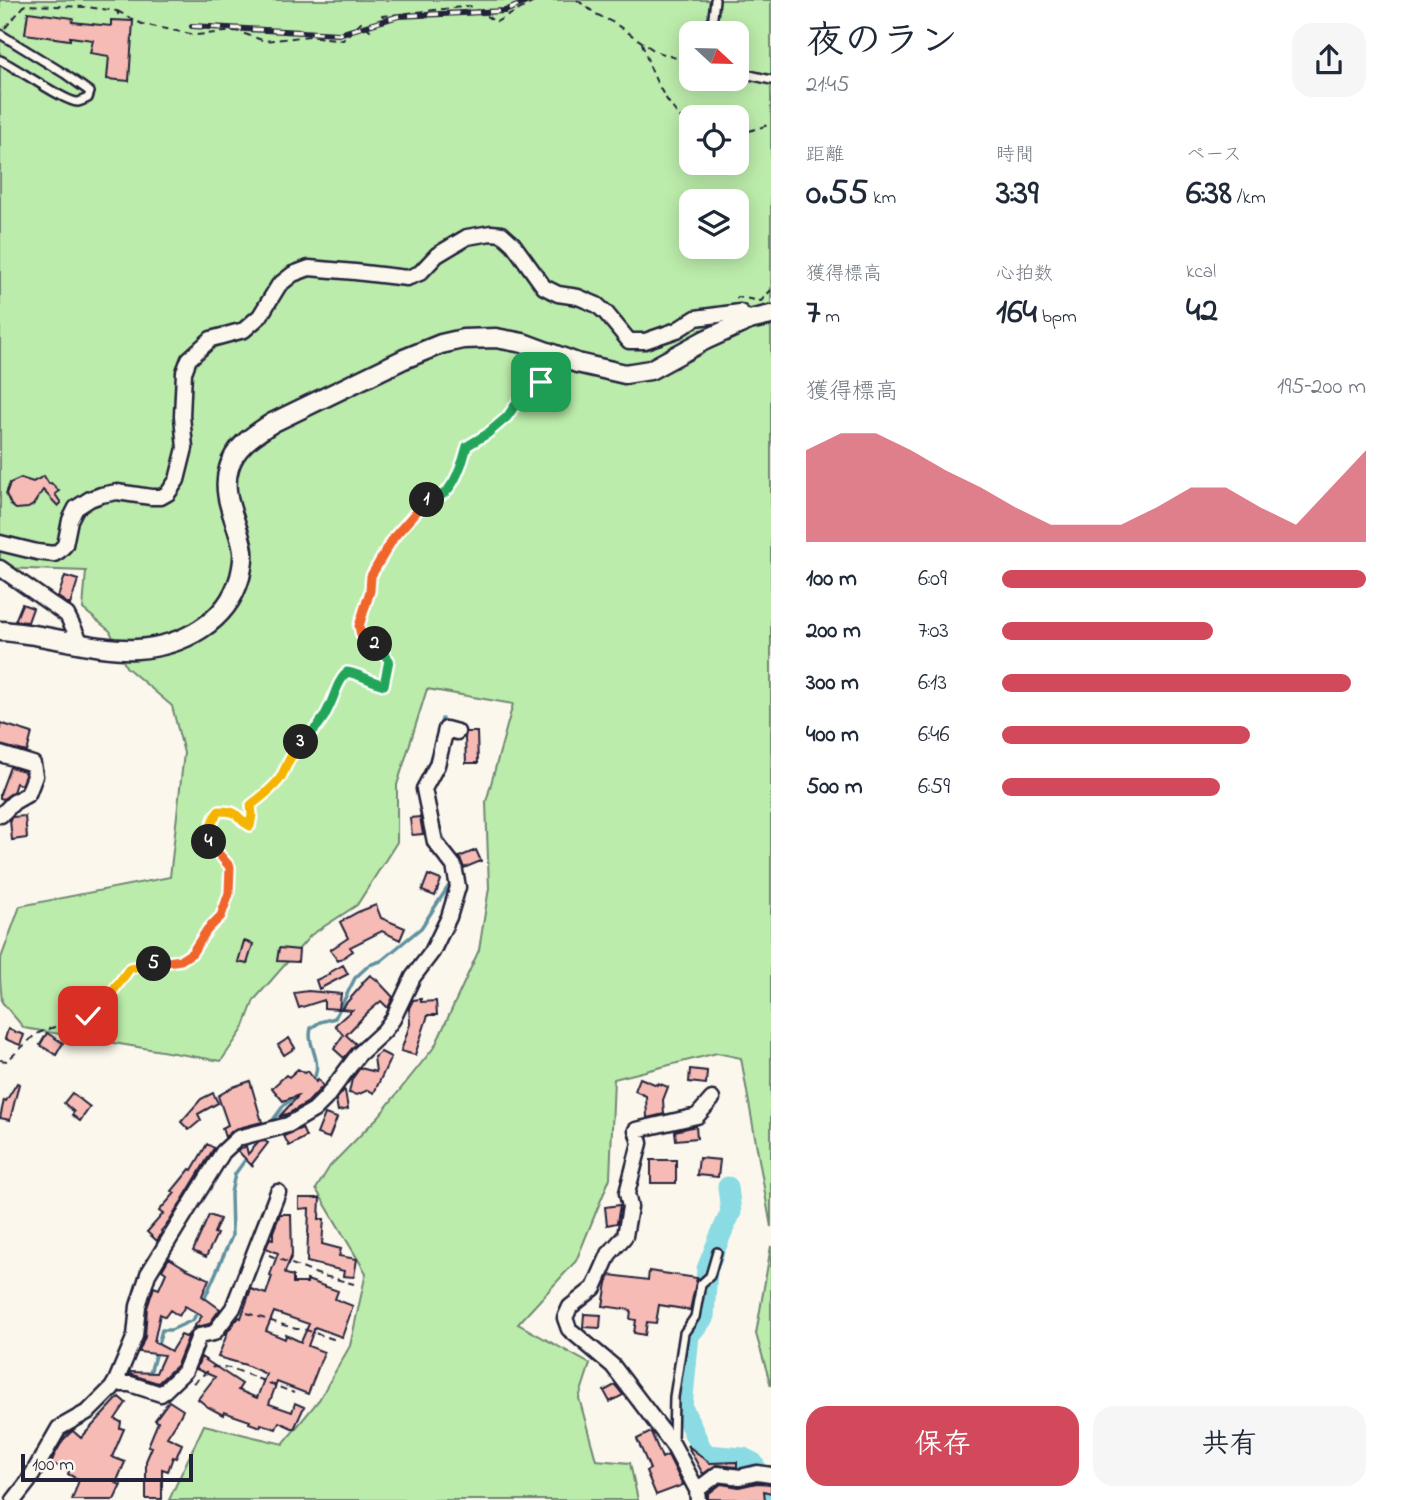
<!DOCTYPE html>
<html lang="ja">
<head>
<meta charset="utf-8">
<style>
	body { margin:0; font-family:"Indie Flower","Klee One",sans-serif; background:#f6f6f7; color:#1f2937; height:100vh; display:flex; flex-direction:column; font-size:26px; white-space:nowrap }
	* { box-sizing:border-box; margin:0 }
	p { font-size:23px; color:#747a83 }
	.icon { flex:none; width:38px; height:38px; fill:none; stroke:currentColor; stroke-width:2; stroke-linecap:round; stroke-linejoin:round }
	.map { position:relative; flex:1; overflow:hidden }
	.sheet { display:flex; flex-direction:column; background:#fff; width:630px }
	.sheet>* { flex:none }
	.needle { width:46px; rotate:112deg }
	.fabs { position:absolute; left:679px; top:21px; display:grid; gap:14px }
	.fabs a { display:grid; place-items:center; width:70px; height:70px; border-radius:14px; background:#fff; box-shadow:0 4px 18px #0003; font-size:35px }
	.scale { position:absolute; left:21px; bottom:18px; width:172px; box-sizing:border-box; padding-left:7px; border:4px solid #22223b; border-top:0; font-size:19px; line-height:24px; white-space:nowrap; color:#22223b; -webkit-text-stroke:5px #fbf7ec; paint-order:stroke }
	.pin { position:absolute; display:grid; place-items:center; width:60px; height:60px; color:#fff; margin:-30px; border-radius:14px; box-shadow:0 4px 10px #0006 }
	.km { position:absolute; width:35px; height:35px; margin:-18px; border-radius:50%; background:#222; color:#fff; font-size:19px; line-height:35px; text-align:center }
	.round { display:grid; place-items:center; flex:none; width:74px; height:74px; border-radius:21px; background:#f6f6f7 }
	.summary { display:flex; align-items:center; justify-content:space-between; height:119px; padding:0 35px }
	h1 { font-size:38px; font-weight:700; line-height:52px }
	.stats { display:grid; grid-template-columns:repeat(3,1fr); gap:10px; height:119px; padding:7px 35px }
	.stats div { display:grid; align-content:center }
	.stats b { font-size:35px; font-weight:700 }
	.stats small { font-size:19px; font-weight:400 }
	.stats p { font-size:19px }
	.chart { height:196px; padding:14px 35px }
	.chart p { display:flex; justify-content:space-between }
	.chart svg { width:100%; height:126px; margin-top:7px; fill:#d1495b; opacity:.7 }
	.cta { display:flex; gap:14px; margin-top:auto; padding:14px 35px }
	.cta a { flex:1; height:80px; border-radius:21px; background:#d1495b; color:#fff; font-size:28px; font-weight:700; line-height:80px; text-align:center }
	.cta a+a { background:#f6f6f7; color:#1f2937 }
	ul { padding:0 35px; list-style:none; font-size:23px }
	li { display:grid; grid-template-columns:112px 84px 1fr; align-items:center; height:52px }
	li i { height:18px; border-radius:9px; background:#d1495b }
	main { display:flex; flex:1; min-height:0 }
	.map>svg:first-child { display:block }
</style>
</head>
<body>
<main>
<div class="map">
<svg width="771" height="1500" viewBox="0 0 771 1500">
	<rect width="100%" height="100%" fill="#fbf7ec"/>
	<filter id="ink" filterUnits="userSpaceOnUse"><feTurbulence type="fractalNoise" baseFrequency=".0143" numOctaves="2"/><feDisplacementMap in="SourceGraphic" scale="14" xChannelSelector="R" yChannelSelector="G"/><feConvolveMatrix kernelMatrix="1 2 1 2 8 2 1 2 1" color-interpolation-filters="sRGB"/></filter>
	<g filter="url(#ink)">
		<path fill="#bcecab" stroke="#6f8773" stroke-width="2" fill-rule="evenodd" d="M0 0H771V1227L741 1058 717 1053 614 1079 610 1178 576 1261 518 1324 590 1364 579 1398 596 1460 630 1463 638 1500H169L204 1425 283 1444 319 1400 350 1346 366 1273 316 1189 330 1166 379 1116 435 1046 479 950 489 888 486 802 513 704 427 689 397 785V842L357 905 311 935 254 1000 243 1029 221 1061 24 1028 2 1002 0 979V961L20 906 170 877 184 753 172 706 126 667 110 631 83 609 86 571 0 568ZM691 33H737V79H691ZM691 117H737V163H691ZM691 201H737V247H691Z
			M771 1246V1386L756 1334Z"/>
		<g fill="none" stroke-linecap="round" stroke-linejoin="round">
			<path stroke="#6091a0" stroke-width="3.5" d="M428 767 442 719
				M436 822 439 824 445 844
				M312 1083C325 1059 306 1048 311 1028L320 1022 335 1018 355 978 369 965 381 961 421 928 452 881
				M270 1124 284 1105 298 1094
				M252 1150 262 1136
				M203 1302 232 1236 231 1193 235 1174 248 1156
				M142 1384 149 1377 162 1330H171L193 1320 199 1309"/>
			<path stroke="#8adbe3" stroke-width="21" d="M728 1187 731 1212 721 1234 707 1269 704 1317 689 1335 682 1407 701 1448 707 1455 743 1458 753 1463 771 1497"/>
		</g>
		<path fill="#f7bbb6" stroke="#22223b" stroke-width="2" fill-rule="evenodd" d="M28 12 73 18 72 22 111 26V20L133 21 129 81 107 79 109 56 90 53 93 40 70 37V40L25 34Z
			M44 476 49 484 51 483 59 491 55 494 61 503 58 506 43 490 33 505 28 508 16 509 11 505 6 494 10 483 21 478 33 482Z
			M65 576 78 580 70 605 58 597Z
			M22 604 33 608 28 622 15 621Z
			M0 723 32 733 27 752 0 745Z
			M466 732H477L478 763H466L465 738Z
			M10 767 24 771 25 775 21 785 16 783 13 792 3 799 0 798V794Z
			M25 816 27 838 12 840 10 820 12 817Z
			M420 817 423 834 412 835 410 818Z
			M476 850 481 861 464 868 459 857Z
			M428 875 441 880 435 896 422 891Z
			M376 905 381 918 405 928 400 940 382 931 350 947 353 951 338 961 330 950 348 938 340 922 358 912Z
			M244 941 253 944 247 964 238 962Z
			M279 948 299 950 298 962 277 961Z
			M343 965 348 974 319 989 316 980 330 974 329 973Z
			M370 975 377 980 393 997 388 1008 381 1001 366 1014 346 1035 356 1044 344 1058 334 1049 343 1035 335 1025 352 1010 341 1009 363 984 362 983Z
			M308 991 341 994 339 1009 324 1008V1000L299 1008 294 993Z
			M421 999V1002L436 1001 437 1015H428L415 1055 401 1051 410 1024 409 1008 413 1000Z
			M8 1029 24 1035 20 1045 5 1039Z
			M47 1033 63 1043 56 1055 40 1045Z
			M289 1038 295 1048 284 1055 278 1045Z
			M381 1052 391 1057 374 1093 368 1090 357 1095 349 1093 352 1079 360 1068 376 1072 374 1057Z
			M298 1069 305 1073 308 1071 316 1082 318 1079 323 1086 308 1102 284 1116 286 1114 279 1117 299 1095 283 1101 272 1088 286 1075 289 1077Z
			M690 1069 707 1071 706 1084 689 1082Z
			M640 1078 657 1085 658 1083 668 1087 663 1100 664 1114 647 1118 646 1096 635 1091Z
			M250 1081 262 1122 235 1129 225 1137 222 1128 228 1125 218 1096 233 1087Z
			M17 1083 19 1084 10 1120 0 1118 4 1100 6 1101Z
			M344 1090 345 1091 348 1109 338 1111 336 1100Z
			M72 1093 90 1107 80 1121 72 1115 74 1112 64 1103Z
			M213 1093 218 1103 198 1114 201 1120 189 1130 181 1122 201 1099Z
			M325 1114 337 1118 329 1138 317 1134Z
			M696 1126 697 1138 676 1140 675 1131Z
			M302 1128 306 1137 289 1146 284 1136Z
			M265 1141 268 1143 252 1164 253 1167 238 1151 246 1146 248 1154 259 1142Z
			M207 1144 214 1148 169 1222 161 1231 162 1232 157 1241 147 1232 163 1214 159 1211 175 1193 172 1191 190 1169 192 1170Z
			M699 1158 720 1160 718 1177 697 1175Z
			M651 1160H676V1183H651Z
			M299 1198H320L319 1219H324L322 1244 341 1249 339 1256 357 1259 354 1277 343 1276 344 1271 307 1262 309 1208 299 1209Z
			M620 1205 617 1223 607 1225 605 1207Z
			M280 1214H291L292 1255 285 1272 286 1274 293 1276V1283H307V1280L338 1291 335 1299 353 1306 342 1337 315 1327 308 1346 324 1352 308 1394 277 1382 269 1404 292 1412 295 1403 304 1407 294 1429 279 1422 276 1429 261 1424 260 1427 249 1423 250 1421 224 1412 223 1415 208 1407 198 1399 215 1377 196 1369 201 1357 242 1384 238 1390 257 1398 266 1374 246 1365 218 1357 227 1334H226L236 1320H237L239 1317 241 1318 251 1289 266 1294 272 1276 270 1275 278 1253 266 1248 270 1238 273 1239V1232ZM274 1312 309 1324 301 1342 286 1335 285 1339 266 1331Z
			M209 1215 220 1219 214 1233 217 1234 206 1257 193 1251Z
			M169 1258 187 1269 209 1279 202 1296 220 1309 209 1324 193 1328 202 1316 185 1306 179 1316 170 1310 165 1317 160 1314 154 1342 171 1351 181 1335 186 1337 190 1333 177 1365 158 1383 129 1374 130 1372 156 1373 164 1355 139 1352 145 1337 147 1308 154 1287 159 1289 166 1273 162 1270Z
			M649 1271 697 1278 690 1310 659 1305 656 1323 647 1322 645 1335 634 1333 636 1320 630 1319 631 1310 603 1306 607 1283 610 1275 648 1280Z
			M584 1314 601 1315 600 1328 583 1327Z
			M615 1385 623 1395 610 1402 604 1391Z
			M119 1397 126 1403 115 1419 121 1422 120 1428 124 1429 112 1457 125 1462 116 1483 121 1485 114 1500H72L79 1480 68 1474 69 1471 51 1463 54 1456 63 1440 70 1433 73 1431 81 1438Z
			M169 1401 183 1410 178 1420 167 1437 182 1444 176 1458 173 1457 168 1471 162 1469V1499H146V1461L152 1447 148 1446 158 1422 155 1420Z
			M651 1432 662 1458 668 1455 683 1485 656 1495 646 1471 650 1469 637 1439Z
			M687 1445 710 1463 737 1462V1467L716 1465 703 1474Z
			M757 1483 771 1484V1493L764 1491 765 1500 708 1499V1494L721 1484 739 1487Z"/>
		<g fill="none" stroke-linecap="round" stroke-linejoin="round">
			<defs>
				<path id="service" d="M711 33 715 0
					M0 34 65 74 90 92 88 98C88 98 79 102 78 102 66 103 16 67 0 60
					M737 72 771 80
					M673 1441 674 1397 684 1333 695 1317 701 1284 710 1276 717 1252"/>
				<path id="minor" d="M0 543 37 552 54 554 59 551 65 545 70 520 76 508 90 499 101 495 117 492 151 497H161L168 493 177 480 185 448 182 416 184 372 189 359 211 339 244 330 260 316 279 285 293 274 309 268 355 272 407 278 420 273 437 255 467 237 491 233 502 234 513 244 544 287 558 294 578 297 597 305 606 313 629 341H645L677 330 696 318 740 312 749 320
					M0 568 67 615 81 643
					M0 754 33 764 35 776 28 794 14 802 1 815
					M116 1381 122 1384H130L161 1394 185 1371 199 1336 214 1333 233 1308 278 1192
					M697 1490 718 1474 740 1477 757 1473 771 1475
					M14 1500 28 1482 59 1428 89 1411 112 1388 116 1381 135 1336 138 1306 148 1274 223 1152 238 1138 288 1125 314 1110 325 1099 358 1055 384 1031 393 1019 413 977 432 952 449 917 458 887 454 866 435 842 424 789 437 765 446 729 457 732
					M698 1500 697 1490 673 1445 613 1366 569 1329 565 1318 570 1307 594 1288 609 1254 625 1236 630 1207 627 1193 640 1143 636 1130 697 1116 712 1099"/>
				<path id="tertiary" d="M0 631C45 633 93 651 137 649 182 646 227 623 240 577 242 568 244 561 243 551 239 523 220 498 229 468 235 446 254 435 272 423L404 359 441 344 463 339 496 338 523 343 577 363 625 374 650 370 705 340 749 320 771 315"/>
			</defs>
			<use href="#service" stroke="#22223b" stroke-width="12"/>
			<use href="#minor" stroke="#22223b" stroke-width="19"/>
			<use href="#tertiary" stroke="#22223b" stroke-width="23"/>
			<path stroke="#22223b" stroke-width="2" stroke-dasharray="7 5" stroke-linecap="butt" d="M577 0 596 14 614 23 655 51 691 63
				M117 11 142 24 196 35 236 31 265 41 310 36 343 40 361 22 370 30 382 16 470 6 496 22 538 0
				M5 28 25 5 87 7 117 11 120 20
				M642 43C654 82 664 100 691 130
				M737 135 771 124
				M736 299 738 297 761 301 771 290
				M0 1060 7 1061 36 1034 99 1010 130 968 181 960 192 953 207 930 221 916 229 893 230 867 218 853 209 844C210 832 211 821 219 811 243 811 234 818 250 826L252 815 251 805C261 797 273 789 280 779 285 771 286 761 291 754 301 739 315 733 324 716 333 701 335 686 347 672 363 675 369 681 384 685L389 660 377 645 361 635 359 626 370 591 371 576 394 537 429 497C433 497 437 497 440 496 454 490 464 459 467 446L487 434 507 417 520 398 541 382 549 369
				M269 1255 317 1274 354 1284
				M247 1313 296 1329H303L336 1340
				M193 1383 213 1367 231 1368 294 1393"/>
			<use href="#service" stroke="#fbf7ec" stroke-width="7"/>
			<use href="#minor" stroke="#fbf7ec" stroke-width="14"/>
			<use href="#tertiary" stroke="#fbf7ec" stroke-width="18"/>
			<defs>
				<path id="rail" d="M192 26 339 34 399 16 505 11 531 0"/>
			</defs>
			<use href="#rail" stroke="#22223b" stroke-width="6"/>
			<use href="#rail" stroke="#fbf7ec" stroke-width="3.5" stroke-dasharray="10" stroke-linecap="butt"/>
		</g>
	</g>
	<g fill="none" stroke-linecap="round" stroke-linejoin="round" filter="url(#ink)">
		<defs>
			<path id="split-1" d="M427 500 429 497C433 497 437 497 440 496 454 490 464 459 467 446L487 434 507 417 520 398 541 382"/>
			<path id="split-2" d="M375 644 361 635 359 626 370 591 371 576 394 537 427 500"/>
			<path id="split-3" d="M301 742C314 732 323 722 329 707 336 693 336 684 347 672 363 675 369 681 384 685L389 660 375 644"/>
			<path id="split-4" d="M209 842C210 830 211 820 219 811 243 811 234 818 250 826L252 815 251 805C261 797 274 788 281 777 288 763 290 755 301 742"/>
			<path id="split-5" d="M154 964 181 960 192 953 207 930 221 916 229 893 230 867 218 853 209 844V842"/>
			<path id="split-6" d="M88 1016 99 1010 130 968 154 964"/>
		</defs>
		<use href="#split-1" stroke="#fff" stroke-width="14"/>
		<use href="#split-2" stroke="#fff" stroke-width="14"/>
		<use href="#split-3" stroke="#fff" stroke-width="14"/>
		<use href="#split-4" stroke="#fff" stroke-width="14"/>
		<use href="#split-5" stroke="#fff" stroke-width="14"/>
		<use href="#split-6" stroke="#fff" stroke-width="14"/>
		<use href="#split-1" stroke="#22a559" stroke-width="9"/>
		<use href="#split-2" stroke="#f0652b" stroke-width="9"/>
		<use href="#split-3" stroke="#22a559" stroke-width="9"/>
		<use href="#split-4" stroke="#f5b400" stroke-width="9"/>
		<use href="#split-5" stroke="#f0652b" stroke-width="9"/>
		<use href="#split-6" stroke="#f5b400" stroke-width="9"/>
	</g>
</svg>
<div class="fabs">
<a><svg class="needle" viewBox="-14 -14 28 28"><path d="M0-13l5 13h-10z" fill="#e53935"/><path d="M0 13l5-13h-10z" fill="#747a83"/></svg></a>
<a><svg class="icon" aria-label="locate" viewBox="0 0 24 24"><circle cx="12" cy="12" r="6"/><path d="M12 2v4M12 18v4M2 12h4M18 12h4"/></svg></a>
<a><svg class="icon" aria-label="layers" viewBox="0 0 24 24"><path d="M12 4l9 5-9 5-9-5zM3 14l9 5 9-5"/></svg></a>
</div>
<div class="scale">100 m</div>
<div class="pin" style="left:541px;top:382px;background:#1e9e55"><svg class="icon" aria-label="arrive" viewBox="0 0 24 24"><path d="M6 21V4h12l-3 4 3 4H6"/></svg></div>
<div class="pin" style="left:88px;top:1016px;background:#d93025"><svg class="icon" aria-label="check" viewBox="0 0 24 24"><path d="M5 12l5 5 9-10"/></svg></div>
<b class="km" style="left:427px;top:500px">1</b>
<b class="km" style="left:375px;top:644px">2</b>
<b class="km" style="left:301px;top:742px">3</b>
<b class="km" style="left:209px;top:842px">4</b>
<b class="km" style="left:154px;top:964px">5</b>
</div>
<section class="sheet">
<div class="summary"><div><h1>夜のラン</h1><p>21:45</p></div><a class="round"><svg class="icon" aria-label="share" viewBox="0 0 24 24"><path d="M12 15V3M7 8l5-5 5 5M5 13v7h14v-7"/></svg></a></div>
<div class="stats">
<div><p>距離</p><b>0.55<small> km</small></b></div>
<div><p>時間</p><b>3:39</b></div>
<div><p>ペース</p><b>6:38<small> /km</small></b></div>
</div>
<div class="stats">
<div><p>獲得標高</p><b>7<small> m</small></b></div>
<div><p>心拍数</p><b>164<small> bpm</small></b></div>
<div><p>kcal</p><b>42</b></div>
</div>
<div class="chart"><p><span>獲得標高</span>195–200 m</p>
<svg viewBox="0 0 160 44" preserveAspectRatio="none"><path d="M0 44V12L10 6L20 6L30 12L40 19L50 25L60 32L70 38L80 38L90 38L100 32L110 25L120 25L130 32L140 38L150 25L160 12V44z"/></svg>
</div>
<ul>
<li><b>100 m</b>6:09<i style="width:100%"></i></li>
<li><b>200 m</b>7:03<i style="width:58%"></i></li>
<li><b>300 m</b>6:13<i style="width:96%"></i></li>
<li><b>400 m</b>6:46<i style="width:68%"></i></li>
<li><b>500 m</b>6:59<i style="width:60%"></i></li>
</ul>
<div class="cta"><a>保存</a><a>共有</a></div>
</section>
</main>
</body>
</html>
